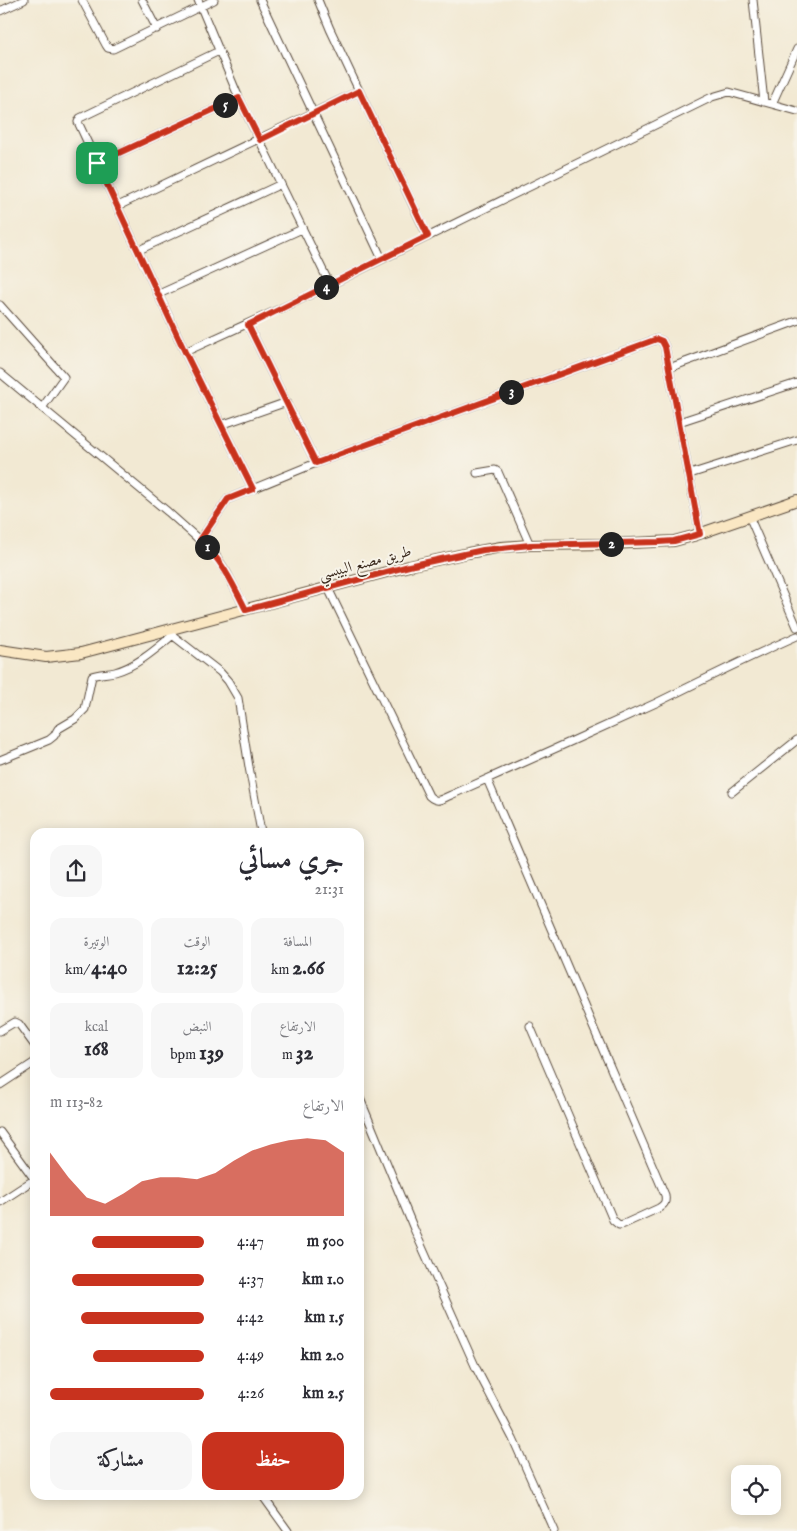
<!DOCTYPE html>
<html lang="ar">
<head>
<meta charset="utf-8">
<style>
	body { margin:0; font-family:"IM FELL English",Amiri,serif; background:#f7f7f7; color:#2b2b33; direction:rtl; height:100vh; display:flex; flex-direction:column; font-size:19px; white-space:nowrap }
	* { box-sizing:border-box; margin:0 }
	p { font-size:16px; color:#7c7c81 }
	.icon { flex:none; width:28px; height:28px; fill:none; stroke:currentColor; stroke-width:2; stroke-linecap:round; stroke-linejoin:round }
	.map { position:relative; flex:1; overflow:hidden; direction:ltr }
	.drawer { position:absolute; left:30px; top:828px; width:334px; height:672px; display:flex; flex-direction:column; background:#fff; border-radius:15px; box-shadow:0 2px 12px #0003; direction:rtl }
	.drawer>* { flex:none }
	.buttons { position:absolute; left:731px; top:1465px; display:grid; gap:10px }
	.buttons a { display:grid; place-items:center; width:50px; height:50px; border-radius:10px; background:#fff; box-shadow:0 2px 12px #0003; font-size:25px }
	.pin { position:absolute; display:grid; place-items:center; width:42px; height:42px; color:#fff; margin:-21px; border-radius:10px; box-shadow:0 2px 8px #0006 }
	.km { position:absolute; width:25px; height:25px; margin:-12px; border-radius:50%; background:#222; color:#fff; font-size:14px; line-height:25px; text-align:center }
	.round { display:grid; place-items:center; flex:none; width:52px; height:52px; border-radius:15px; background:#f7f7f7 }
	.summary { display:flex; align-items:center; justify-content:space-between; height:85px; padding:0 20px }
	h1 { font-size:28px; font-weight:800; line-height:38px }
	.figures { display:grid; grid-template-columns:repeat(3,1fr); gap:8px; height:85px; padding:5px 20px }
	.figures div { display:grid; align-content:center; border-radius:12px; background:#f7f7f7; text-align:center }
	.figures b { font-size:21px; font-weight:800 }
	.figures small { font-size:14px; font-weight:400 }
	.figures p { font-size:14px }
	.chart { height:140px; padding:10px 20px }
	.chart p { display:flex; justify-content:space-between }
	.chart svg { width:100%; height:90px; margin-top:5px; fill:#c8321e; opacity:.7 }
	.action { display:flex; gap:10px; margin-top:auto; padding:10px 20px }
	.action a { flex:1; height:58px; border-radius:15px; background:#c8321e; color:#fff; font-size:20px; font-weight:800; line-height:58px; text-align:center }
	.action a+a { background:#f7f7f7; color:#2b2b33 }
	ul { padding:0 20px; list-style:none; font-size:16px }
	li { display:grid; grid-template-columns:80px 60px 1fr; align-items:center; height:38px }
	li i { height:12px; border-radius:6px; background:#c8321e }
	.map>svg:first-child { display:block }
</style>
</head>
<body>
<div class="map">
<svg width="797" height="1531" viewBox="0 0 797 1531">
	<rect width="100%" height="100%" fill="#f7f3e8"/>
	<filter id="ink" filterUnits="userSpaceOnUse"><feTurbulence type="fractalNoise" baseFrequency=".02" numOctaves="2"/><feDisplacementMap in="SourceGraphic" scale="10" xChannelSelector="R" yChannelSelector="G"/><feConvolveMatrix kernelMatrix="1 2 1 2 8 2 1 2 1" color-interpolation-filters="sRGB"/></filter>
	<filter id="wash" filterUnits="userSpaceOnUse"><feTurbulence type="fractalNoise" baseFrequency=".0096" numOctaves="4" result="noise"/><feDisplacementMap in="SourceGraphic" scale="20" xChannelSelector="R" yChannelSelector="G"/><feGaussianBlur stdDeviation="1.12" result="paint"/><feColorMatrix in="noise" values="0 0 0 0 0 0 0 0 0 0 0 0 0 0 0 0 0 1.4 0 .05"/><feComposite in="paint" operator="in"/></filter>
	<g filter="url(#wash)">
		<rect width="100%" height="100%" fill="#f2e9d3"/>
	</g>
	<g filter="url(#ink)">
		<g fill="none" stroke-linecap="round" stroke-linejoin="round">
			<defs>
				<path id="street" d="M82 0 106 45 108 48 113 49 214 0
					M142 0 157 29
					M198 0 239 98 330 285
					M260 0 382 259
					M318 0 330 29 428 237
					M753 0 764 102
					M0 11 24 0
					M219 51 80 118 78 122 185 352 253 489
					M772 104 797 49
					M97 163 239 98
					M118 206 359 91
					M139 250 281 184
					M159 294 302 229
					M0 305 64 377 42 408
					M248 325 316 463
					M185 352 295 302 712 97 729 92 797 111
					M669 368 797 321
					M0 373 168 512 214 553 227 573 246 610
					M679 422 797 383
					M221 425 287 402
					M477 473 495 470 498 472 530 545
					M690 474 797 440
					M749 516 797 627
					M200 540 228 499 316 463 657 339 662 341 665 347 700 534
					M328 588 429 796C438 804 441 799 451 795 519 765 588 734 656 703 703 680 749 657 797 636
					M167 631 220 672 228 681 238 698 249 767 261 832
					M0 760 49 740 54 736 58 729 75 719 85 709 92 676C99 673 107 674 115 672 137 666 156 649 173 635
					M487 779 665 1195C666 1202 665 1204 659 1208L624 1224 619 1225 613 1220 530 1026
					M732 792 797 740
					M0 1031 15 1022 19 1024 35 1046
					M0 1085 35 1062
					M359 1096 414 1229 476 1368 513 1439 554 1531
					M0 1132 35 1180
					M0 1202 35 1179
					M262 1495 288 1531"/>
				<path id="secondary" d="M0 650 46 657 81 653 409 566 468 553 501 547 530 545 611 544 674 541 693 536 797 500"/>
			</defs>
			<use href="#street" stroke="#564739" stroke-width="9"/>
			<use href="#secondary" stroke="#564739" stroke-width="12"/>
			<use href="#street" stroke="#fff" stroke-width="7"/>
			<use href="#secondary" stroke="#fae7c3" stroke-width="10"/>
		</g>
	</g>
	<g fill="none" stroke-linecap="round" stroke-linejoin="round" filter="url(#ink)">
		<defs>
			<path id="route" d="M359 91 428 236 248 325 316 463 657 339 662 341 665 347 700 534 674 541 659 542 530 545 483 550 409 566 246 610C233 584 222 560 200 540L228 499 253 489 185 352 97 163 239 98 260 140Z"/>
		</defs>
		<use href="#route" stroke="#fff" stroke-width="10"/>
		<use href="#route" stroke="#c8321e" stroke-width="6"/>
	</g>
	<g text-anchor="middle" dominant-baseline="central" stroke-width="4" stroke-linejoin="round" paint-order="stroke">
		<g font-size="15" fill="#3b2a1e" stroke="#f7f3e8">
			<text transform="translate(365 563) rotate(-15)">طريق مصنع البيبسي</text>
		</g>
	</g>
</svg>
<div class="buttons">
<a><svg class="icon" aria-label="locate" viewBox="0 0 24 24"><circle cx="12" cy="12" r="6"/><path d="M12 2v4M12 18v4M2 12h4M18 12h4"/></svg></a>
</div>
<div class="pin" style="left:97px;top:163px;background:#1e9e55"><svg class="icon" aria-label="arrive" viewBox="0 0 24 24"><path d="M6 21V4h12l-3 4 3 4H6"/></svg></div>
<b class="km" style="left:207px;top:547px">1</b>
<b class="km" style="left:611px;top:544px">2</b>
<b class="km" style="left:511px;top:392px">3</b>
<b class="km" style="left:326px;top:287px">4</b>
<b class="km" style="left:225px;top:105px">5</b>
<section class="drawer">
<div class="summary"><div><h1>جري مسائي</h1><p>21:31</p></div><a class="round"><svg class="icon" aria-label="share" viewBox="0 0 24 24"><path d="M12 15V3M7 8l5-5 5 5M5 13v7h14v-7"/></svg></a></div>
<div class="figures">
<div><p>المسافة</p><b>2.66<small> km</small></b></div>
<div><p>الوقت</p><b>12:25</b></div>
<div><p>الوتيرة</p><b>4:40<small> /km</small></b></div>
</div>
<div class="figures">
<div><p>الارتفاع</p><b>32<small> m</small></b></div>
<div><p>النبض</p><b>139<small> bpm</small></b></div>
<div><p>kcal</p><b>168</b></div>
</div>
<div class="chart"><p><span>الارتفاع</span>82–113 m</p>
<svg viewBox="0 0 160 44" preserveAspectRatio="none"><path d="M0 44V13L10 25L20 35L30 38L40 33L50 27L60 25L70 25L80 26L90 23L100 17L110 12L120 9L130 7L140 6L150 7L160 13V44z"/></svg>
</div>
<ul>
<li><b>500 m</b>4:47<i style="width:73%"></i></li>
<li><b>1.0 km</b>4:37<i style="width:86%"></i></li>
<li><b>1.5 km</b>4:42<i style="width:80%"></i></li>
<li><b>2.0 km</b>4:49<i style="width:72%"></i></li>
<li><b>2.5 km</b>4:26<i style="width:100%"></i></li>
</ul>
<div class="action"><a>حفظ</a><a>مشاركة</a></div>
</section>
</div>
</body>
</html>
